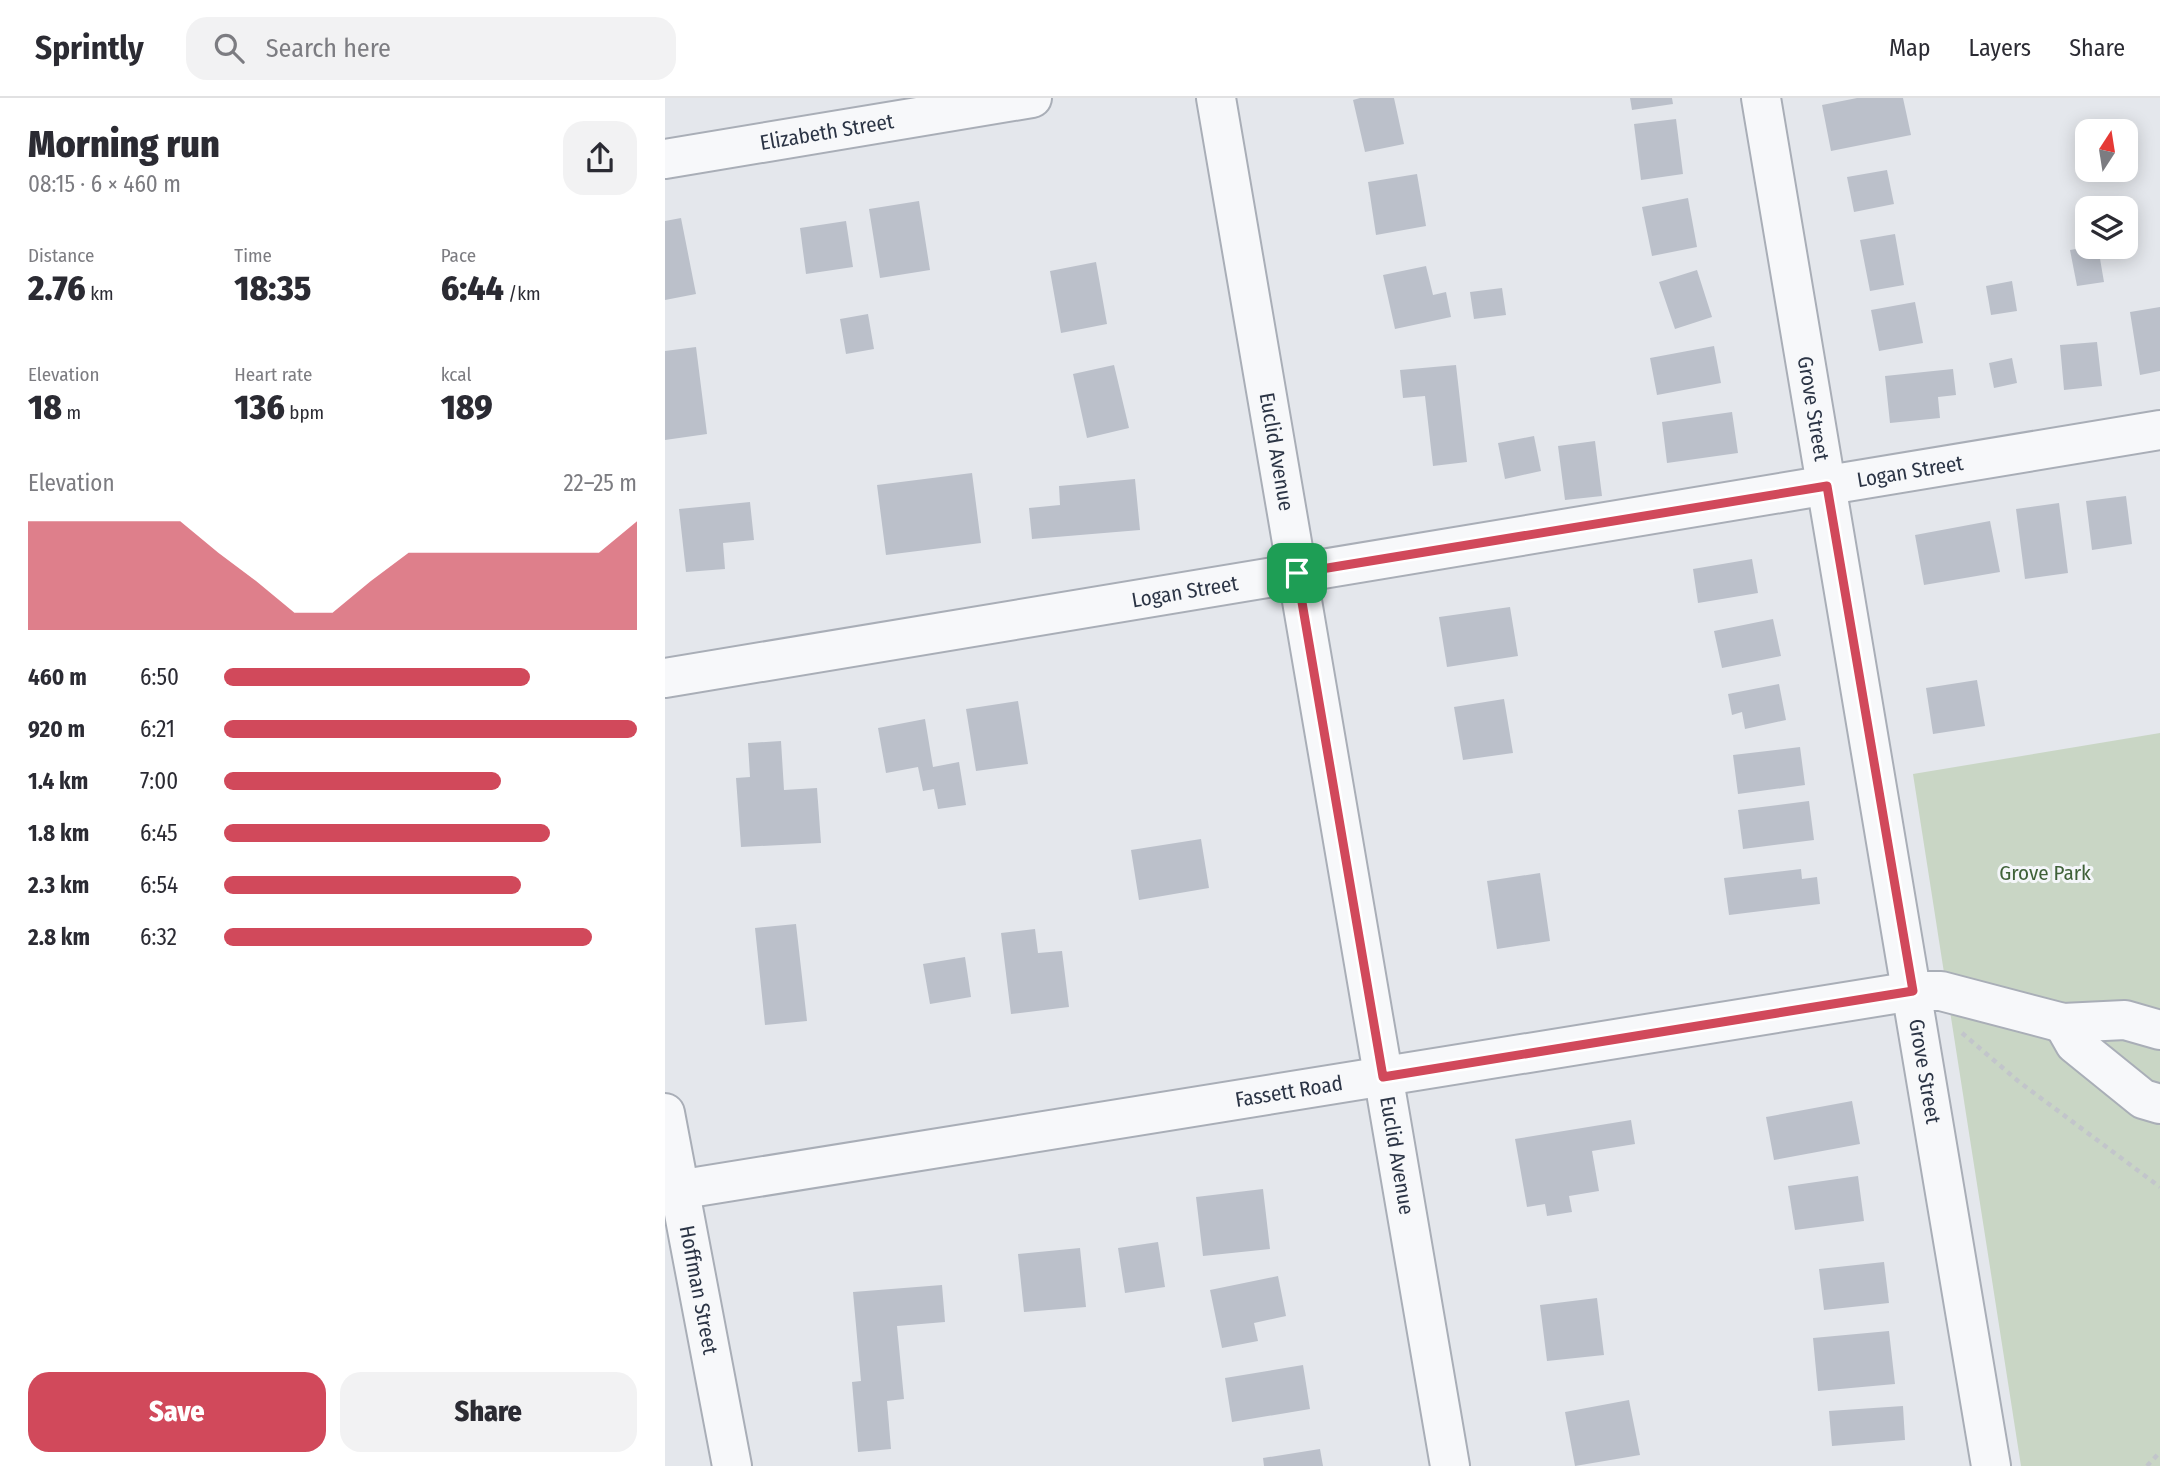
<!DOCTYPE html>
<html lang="en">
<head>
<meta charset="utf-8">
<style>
	body { margin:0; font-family:"Fira Sans Condensed",sans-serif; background:#f2f2f3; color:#2b2b33; height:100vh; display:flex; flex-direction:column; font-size:26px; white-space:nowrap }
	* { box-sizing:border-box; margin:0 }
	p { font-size:23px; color:#7c7c81 }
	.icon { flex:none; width:38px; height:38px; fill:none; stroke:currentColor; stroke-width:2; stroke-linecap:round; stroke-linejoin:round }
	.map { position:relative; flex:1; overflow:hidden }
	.drawer { display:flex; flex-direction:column; background:#fff; width:665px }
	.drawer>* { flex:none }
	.needle { width:46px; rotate:12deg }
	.fabs { position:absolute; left:1410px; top:21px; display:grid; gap:14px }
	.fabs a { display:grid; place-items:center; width:63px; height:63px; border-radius:14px; background:#fff; box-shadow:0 4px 18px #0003; font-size:35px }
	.pin { position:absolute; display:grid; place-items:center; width:60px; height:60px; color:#fff; margin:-30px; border-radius:14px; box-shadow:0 4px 10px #0006 }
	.round { display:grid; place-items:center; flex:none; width:74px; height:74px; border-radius:21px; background:#f2f2f3 }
	.summary { display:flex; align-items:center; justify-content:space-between; height:119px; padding:0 28px }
	h1 { font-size:38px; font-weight:800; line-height:52px }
	.stats { display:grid; grid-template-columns:repeat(3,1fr); gap:10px; height:119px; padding:7px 28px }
	.stats div { display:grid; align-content:center }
	.stats b { font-size:35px; font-weight:800 }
	.stats small { font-size:19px; font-weight:400 }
	.stats p { font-size:19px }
	.chart { height:196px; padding:14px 28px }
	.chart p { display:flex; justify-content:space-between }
	.chart svg { width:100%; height:126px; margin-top:7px; fill:#d1495b; opacity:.7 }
	.primary-button { display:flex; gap:14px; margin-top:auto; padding:14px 28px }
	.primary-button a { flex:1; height:80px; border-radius:21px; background:#d1495b; color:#fff; font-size:28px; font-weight:800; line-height:80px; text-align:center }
	.primary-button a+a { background:#f2f2f3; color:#2b2b33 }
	ul { padding:0 28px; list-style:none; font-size:23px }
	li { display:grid; grid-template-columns:112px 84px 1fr; align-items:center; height:52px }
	li i { height:18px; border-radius:9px; background:#d1495b }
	header { display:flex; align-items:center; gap:42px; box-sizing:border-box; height:98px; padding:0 35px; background:#fff; border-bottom:2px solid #e1e1e2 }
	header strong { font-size:33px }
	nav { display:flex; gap:38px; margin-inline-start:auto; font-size:24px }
	.search { width:490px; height:63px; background:#f2f2f3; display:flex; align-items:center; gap:18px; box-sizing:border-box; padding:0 24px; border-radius:21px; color:#7c7c81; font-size:26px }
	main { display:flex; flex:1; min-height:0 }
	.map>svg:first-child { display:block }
</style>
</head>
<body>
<header>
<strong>Sprintly</strong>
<div class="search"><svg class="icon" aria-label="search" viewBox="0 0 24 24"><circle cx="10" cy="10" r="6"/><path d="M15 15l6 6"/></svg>Search here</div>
<nav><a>Map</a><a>Layers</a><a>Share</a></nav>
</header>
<main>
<section class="drawer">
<div class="summary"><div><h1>Morning run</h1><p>08:15 · 6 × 460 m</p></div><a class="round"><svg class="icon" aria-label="share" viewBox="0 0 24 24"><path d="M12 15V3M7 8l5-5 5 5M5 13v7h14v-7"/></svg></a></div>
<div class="stats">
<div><p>Distance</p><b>2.76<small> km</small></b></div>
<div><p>Time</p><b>18:35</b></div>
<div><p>Pace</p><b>6:44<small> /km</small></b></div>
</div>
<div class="stats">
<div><p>Elevation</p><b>18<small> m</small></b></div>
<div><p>Heart rate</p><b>136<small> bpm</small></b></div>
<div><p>kcal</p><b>189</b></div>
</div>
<div class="chart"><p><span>Elevation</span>22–25 m</p>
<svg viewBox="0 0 160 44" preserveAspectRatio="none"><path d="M0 44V6L10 6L20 6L30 6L40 6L50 17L60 27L70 38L80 38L90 27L100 17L110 17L120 17L130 17L140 17L150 17L160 6V44z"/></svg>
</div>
<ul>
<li><b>460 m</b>6:50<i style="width:74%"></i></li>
<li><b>920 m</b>6:21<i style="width:100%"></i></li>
<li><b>1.4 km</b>7:00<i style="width:67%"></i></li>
<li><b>1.8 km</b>6:45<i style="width:79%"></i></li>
<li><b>2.3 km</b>6:54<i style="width:72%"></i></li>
<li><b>2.8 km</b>6:32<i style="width:89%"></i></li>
</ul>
<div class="primary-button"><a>Save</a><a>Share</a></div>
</section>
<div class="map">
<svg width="1495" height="1368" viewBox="0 0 1495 1368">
	<rect width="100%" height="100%" fill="#e4e7ec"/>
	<path fill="#c9d6c5" d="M1495 635V1368H1356L1248 676Z"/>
	<path fill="#bbc0ca" d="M695 0H729L739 46 700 54 688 2Z
		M965 0H1007L1008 6 967 12Z
		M1192 0H1238L1246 37 1166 53 1157 7Z
		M1011 21 1018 76 976 82 969 26Z
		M1222 72 1229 106 1189 114 1182 79Z
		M752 76 761 128 711 137 703 84Z
		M1023 100 1032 149 987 158 977 109Z
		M254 103 265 172 215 180 204 111Z
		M16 120 31 196 0 202V123Z
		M181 123 188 169 141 176 135 130Z
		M1230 136 1239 187 1205 193 1195 142Z
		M1423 149H1433L1439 184 1412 188 1405 152Z
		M431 164 442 226 396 235 385 173Z
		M761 168 768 197 781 194 786 219 730 231 718 177Z
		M1032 172 1047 219 1010 231 994 184Z
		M1347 183 1352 213 1326 217 1321 188Z
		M837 190 841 217 809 221 805 194Z
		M1250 204 1258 245 1214 253 1206 212Z
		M1495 209V273L1475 277 1465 214Z
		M203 216 209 251 181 256 175 221Z
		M1432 244 1437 288 1399 292 1395 247Z
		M1049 248 1056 285 992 297 985 260Z
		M31 249 42 336 0 342V253Z
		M1347 260 1352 285 1329 290 1324 265Z
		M449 267 464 330 422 340 408 276Z
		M791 267 802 364 768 368 760 298 738 300 735 272Z
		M1288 271 1291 297 1273 299 1275 320 1225 325 1220 278Z
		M1067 314 1073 355 1002 365 997 324Z
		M869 338 876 373 840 381 833 345Z
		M930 343 937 398 900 402 893 348Z
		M307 375 316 445 221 457 212 387Z
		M470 381 475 432 367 441 364 410 395 407 394 388Z
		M1461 398 1467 446 1427 452 1421 403Z
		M85 404 89 442 58 445 60 471 21 474 14 411Z
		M1394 405 1403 475 1360 481 1351 411Z
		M1325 423 1335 474 1259 487 1250 437Z
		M1087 461 1093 495 1033 505 1028 471Z
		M845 509 853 558 782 569 774 519Z
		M1108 521 1116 558 1057 570 1049 533Z
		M1312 582 1320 628 1268 636 1261 590Z
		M1114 586 1121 622 1080 631 1077 614 1067 617 1063 596Z
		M839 601 848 655 798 662 789 609Z
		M353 603 363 666 311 673 301 611Z
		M260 621 268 669 294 664 301 707 273 711 269 691 258 693 253 669 221 675 213 630Z
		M116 643 119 692 152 690 156 745 76 749 71 680 85 679 83 645Z
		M1135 649 1140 687 1073 696 1068 657Z
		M1144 703 1149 742 1078 751 1073 712Z
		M536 741 544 790 474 802 466 752Z
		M1136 771 1137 781 1152 779 1155 806 1064 817 1059 780Z
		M875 775 885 843 832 851 822 783Z
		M131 826 142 923 100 927 90 830Z
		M370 831 373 855 397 853 404 909 346 916 336 835Z
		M300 859 306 899 265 906 258 866Z
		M1187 1003 1195 1046 1109 1062 1101 1019Z
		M966 1022 970 1046 927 1053 934 1093 904 1098 907 1114 882 1118 880 1106 862 1109 850 1041Z
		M1193 1078 1199 1123 1130 1132 1123 1088Z
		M598 1091 605 1151 538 1158 531 1099Z
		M493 1144 500 1189 460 1195 453 1150Z
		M415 1150 421 1209 359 1214 353 1156Z
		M1219 1164 1224 1205 1159 1212 1154 1171Z
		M613 1178 621 1218 589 1225 593 1243 557 1250 545 1192Z
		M277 1187 280 1224 232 1228 239 1301 222 1303 226 1351 193 1354 187 1284 196 1283 188 1194Z
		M932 1200 939 1257 882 1263 875 1207Z
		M1224 1233 1230 1286 1153 1293 1148 1240Z
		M638 1267 645 1311 567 1324 560 1280Z
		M964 1302 975 1357 910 1368 900 1314Z
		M1238 1308 1240 1342 1167 1348 1164 1313Z
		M655 1351 658 1368H599L598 1360Z"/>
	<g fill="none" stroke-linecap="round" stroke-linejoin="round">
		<defs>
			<g id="minor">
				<path id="s1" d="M551 0 785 1368"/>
				<path id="s2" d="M1096 0 1326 1368"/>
				<path id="s3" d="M0 61 367 0"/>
				<path id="s4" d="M0 580 1495 332"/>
				<path d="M1398 925 1410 946 1478 1001 1495 1006"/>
				<path id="s5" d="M0 1015 67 1368"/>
				<path id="s6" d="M0 1094 1248 893H1276L1398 925 1460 922 1495 932"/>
			</g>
		</defs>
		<use href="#minor" stroke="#a9aeb7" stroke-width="42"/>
		<path stroke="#c2c5cb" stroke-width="4.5" stroke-dasharray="5 5" stroke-linecap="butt" d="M1297 935 1353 983 1495 1089
			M1482 1368 1495 1354"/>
		<use href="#minor" stroke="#f7f8fa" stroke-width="38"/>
	</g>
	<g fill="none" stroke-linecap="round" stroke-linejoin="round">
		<defs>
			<path id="route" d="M1162 388 1248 893 718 979 632 475Z"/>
		</defs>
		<use href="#route" stroke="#fff" stroke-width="14"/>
		<use href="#route" stroke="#d1495b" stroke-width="9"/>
	</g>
	<g text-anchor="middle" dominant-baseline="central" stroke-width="6" stroke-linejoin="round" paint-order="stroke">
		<g font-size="21" fill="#2b3445" stroke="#f4f6f9">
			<text stroke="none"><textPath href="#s3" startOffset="164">Elizabeth Street</textPath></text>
			<text stroke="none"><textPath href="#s2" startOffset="315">Grove Street</textPath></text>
			<text stroke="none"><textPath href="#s1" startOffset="359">Euclid Avenue</textPath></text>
			<text stroke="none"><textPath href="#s4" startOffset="1262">Logan Street</textPath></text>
			<text stroke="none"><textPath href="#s4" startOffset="527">Logan Street</textPath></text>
			<text stroke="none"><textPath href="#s2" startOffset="987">Grove Street</textPath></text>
			<text stroke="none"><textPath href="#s6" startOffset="632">Fassett Road</textPath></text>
			<text stroke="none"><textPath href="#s1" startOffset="1073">Euclid Avenue</textPath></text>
			<text stroke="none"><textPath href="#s5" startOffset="180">Hoffman Street</textPath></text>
		</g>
		<g font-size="21" fill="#3f6138" stroke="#f4f6f9">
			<text x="1380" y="775">Grove Park</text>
		</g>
	</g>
</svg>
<div class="fabs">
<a><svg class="needle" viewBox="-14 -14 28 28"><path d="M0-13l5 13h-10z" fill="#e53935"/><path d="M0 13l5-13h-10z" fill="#7c7c81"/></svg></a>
<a><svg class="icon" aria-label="layers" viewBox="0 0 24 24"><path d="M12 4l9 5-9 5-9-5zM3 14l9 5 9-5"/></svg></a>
</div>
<div class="pin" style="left:632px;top:475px;background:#1e9e55"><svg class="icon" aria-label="arrive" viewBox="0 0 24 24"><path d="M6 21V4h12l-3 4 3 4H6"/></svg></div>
</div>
</main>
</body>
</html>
